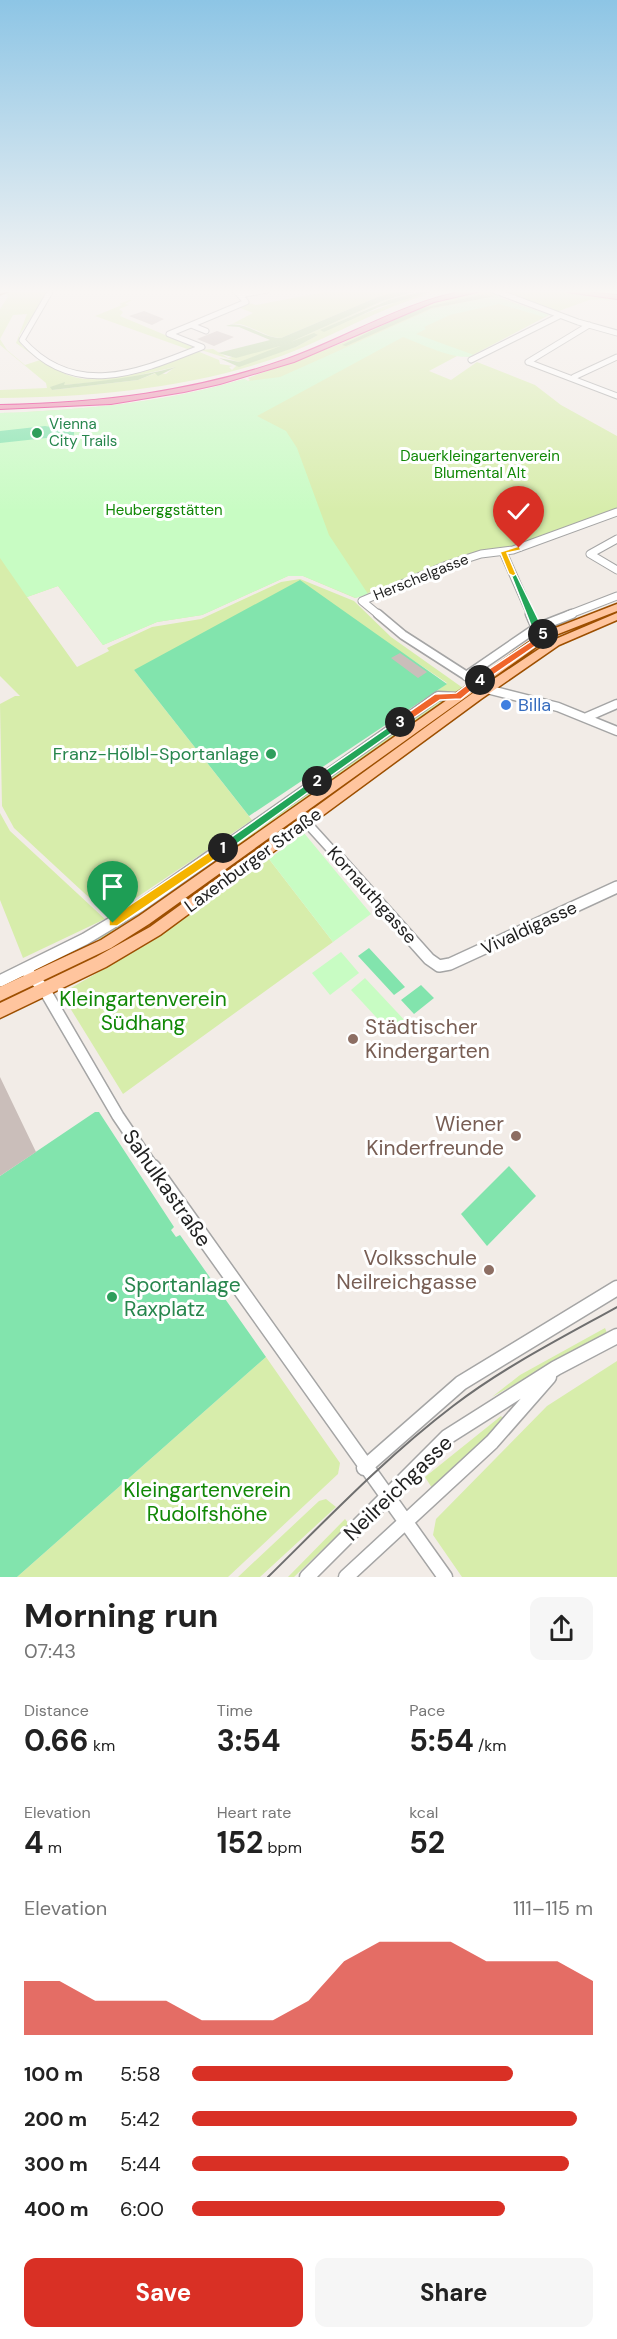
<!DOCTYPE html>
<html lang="en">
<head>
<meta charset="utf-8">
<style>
	body { margin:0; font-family:"DM Sans",sans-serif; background:#f6f6f6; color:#222; height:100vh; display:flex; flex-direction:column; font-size:22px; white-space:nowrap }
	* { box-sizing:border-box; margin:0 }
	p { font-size:20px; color:#767676 }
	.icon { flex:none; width:33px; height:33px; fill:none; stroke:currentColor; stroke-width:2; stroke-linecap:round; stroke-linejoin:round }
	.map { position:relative; height:1577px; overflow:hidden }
	.side { display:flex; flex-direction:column; background:#fff; flex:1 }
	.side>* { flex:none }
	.pin { position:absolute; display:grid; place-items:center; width:51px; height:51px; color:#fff; margin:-62px -26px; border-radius:50% 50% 50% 0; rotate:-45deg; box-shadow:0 0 6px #0007 }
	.pin .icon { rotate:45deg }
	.km { position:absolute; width:30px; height:30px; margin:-15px; border-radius:50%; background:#222; color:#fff; font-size:16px; line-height:30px; text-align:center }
	.round { display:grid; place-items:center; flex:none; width:63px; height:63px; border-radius:12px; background:#f6f6f6 }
	.head { display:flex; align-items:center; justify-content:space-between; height:102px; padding:0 24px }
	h1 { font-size:33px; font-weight:700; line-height:45px }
	.metrics { display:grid; grid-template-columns:repeat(3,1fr); gap:9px; height:102px; padding:6px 24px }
	.metrics div { display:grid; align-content:center }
	.metrics b { font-size:30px; font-weight:700 }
	.metrics small { font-size:16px; font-weight:400 }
	.metrics p { font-size:16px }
	.chart { height:168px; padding:12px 24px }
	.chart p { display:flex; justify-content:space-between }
	.chart svg { width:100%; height:108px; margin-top:6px; fill:#d93025; opacity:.7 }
	.primary-button { display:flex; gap:12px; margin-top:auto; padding:12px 24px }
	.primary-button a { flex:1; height:69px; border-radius:12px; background:#d93025; color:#fff; font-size:24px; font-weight:700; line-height:69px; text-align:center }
	.primary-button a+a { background:#f6f6f6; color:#222 }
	ul { padding:0 24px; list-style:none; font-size:20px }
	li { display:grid; grid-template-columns:96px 72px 1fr; align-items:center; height:45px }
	li i { height:15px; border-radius:8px; background:#d93025 }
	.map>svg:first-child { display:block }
</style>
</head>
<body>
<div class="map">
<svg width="617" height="1577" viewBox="0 0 617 1577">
	<rect width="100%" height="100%" fill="#f2ece7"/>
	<path fill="#d7edab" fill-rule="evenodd" d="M21 290H49L19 336 22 346C38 356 56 372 74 377 108 386 166 365 197 351L219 360 220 364 233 366 229 367 232 370 236 366 296 347 318 335 239 362 201 350 213 349 228 358 284 345 382 301 426 290 380 303 321 330 407 298 445 290C387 303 339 334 284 355 195 388 94 397 0 398V390L47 388 46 383 0 345V309L8 297 5 293ZM27 314 16 343 40 360 25 365 7 350 0 339 13 315ZM175 367 166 374 156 373 138 380 52 390 51 387 64 383V385L118 380Z
		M335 290H409L380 296 281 338C264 338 247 321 232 324L253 313 238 307 249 303 256 305Z
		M491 291 501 298 549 315 469 357 459 355 429 371 451 380 477 362 535 385 561 405 617 436V509L509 548 462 557 355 598 303 576H288L202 615 157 622 103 645 58 586 27 597 77 667 109 651 107 648 152 627 201 619 281 582 300 579 354 601 391 637 463 688C455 693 445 696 437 691L447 683 404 654 134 670 252 820 109 916 14 828 2 806 0 704 15 696H20L0 676V457L146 410 0 413C83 410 165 403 244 379L248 381 250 380 248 378 340 344 420 306 453 297ZM479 295 496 296 432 308 343 345 407 313Z
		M499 291C539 290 578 292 617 300L603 299 617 303 605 299 589 300 556 312Z
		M129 300H132L125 304 129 305 119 309 123 312 120 316 196 348 190 350 95 316 122 305 119 304Z
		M440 699 443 702 141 915 99 940 97 936Z
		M0 813 10 831 105 919 23 958 0 900Z
		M269 859 333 942 123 1094 67 1003V995L71 988 149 943Z
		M605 1328 607 1333 492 1397 520 1375Z
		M266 1357 340 1463 338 1474 228 1577H17Z
		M617 1361V1577H462L433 1535 436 1519 547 1406Z
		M501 1416 504 1420 432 1488 425 1477Z
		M326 1499 336 1507 260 1577H238L319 1501Z
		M345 1519 349 1524 294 1577H288Z"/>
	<path fill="#b4d39a" d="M421 290 382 301 284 345 236 358 218 353 270 340 239 327 226 326C244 319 261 338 281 338L380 296 397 292Z
		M426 290H438L379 307 324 332 320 330 389 300Z
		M479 295 498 296 432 308 346 346 342 345 414 310Z
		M314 333 318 335 296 347 239 367 219 358 239 362Z
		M176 367 158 376 155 373 138 380 52 390 50 387 65 382 64 385C102 381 139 377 176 367Z"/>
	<path fill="#c8fcc3" d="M500 295 502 299 549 315 544 317 499 304 450 315 424 327 426 329 416 334 474 355C460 363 419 343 403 337L257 416 286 431 297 448 329 535 368 594 356 598 303 576H288L202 615 157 622 103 645 58 586 27 597 0 558V413C83 410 165 403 244 379L248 381 280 377 432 309Z
		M304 833 371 914 333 942 269 859Z
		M341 952 359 973 330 995 312 973Z
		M365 978 410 1026 399 1036 392 1027 388 1030 351 990Z"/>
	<path fill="#82e4ad" d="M45 426 74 431V435L0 443V431Z
		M300 580 447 684 249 816 134 670Z
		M369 948 405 987 394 995 358 956Z
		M421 985 434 998 414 1014 401 1000Z
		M95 1112H99L174 1227 171 1230 176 1237 180 1235 266 1357 17 1577H0V1176Z
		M509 1166 536 1196 487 1246 461 1214Z"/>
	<path fill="#cabeba" d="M144 311 164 319 152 325 129 316Z
		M217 331 234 337 214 346 197 339Z
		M400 653 427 672 418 678 391 658Z
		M0 1077 36 1152 0 1176Z"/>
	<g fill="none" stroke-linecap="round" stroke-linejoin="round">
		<defs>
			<path id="minor-far4" d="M51 290 22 340C75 400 139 372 202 347L169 334 191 325 206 331
				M493 290 578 322 617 333
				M240 295 267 290
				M191 325 246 302 235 290
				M471 360 559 316
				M528 362 617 396
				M528 362 589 325
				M574 377 617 357"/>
			<path id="minor-far3" d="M617 539 590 554 617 570
				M503 552 531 615
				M379 615 362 601 447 565 481 554 513 550 617 512
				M568 615 617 596"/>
			<path id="minor-far2" d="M378 614 403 635 487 689 558 707 617 731
				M530 614 536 628 546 636
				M466 676 536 628 572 614
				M587 717 617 704
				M306 822 336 855
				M212 855 438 696 457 697"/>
			<path id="minor-far1" d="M335 854 429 959 439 966 450 964 617 887
				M25 969 44 989 118 1116 154 1169
				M0 981 85 939 140 906 214 854"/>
			<path id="minor" d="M153 1167 445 1577
				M364 1468 461 1383 617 1288
				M307 1577 447 1437 556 1368 617 1336
				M346 1577 492 1442 549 1377"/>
			<path id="major" d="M0 290H11L0 294Z
				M617 604V611L553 636 536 647 149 924 111 948 0 1001V987L101 940 139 916 528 643 545 632Z
				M617 613V620L559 645 481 699 160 935 106 967 0 1018V1003L96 957 150 927 473 693 551 641Z"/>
			<path id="highway" d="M470 290H486L434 302 294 362 220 384 184 392 111 404 0 409V405C98 403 194 392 287 359 349 337 404 301 470 290Z
				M564 290 617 295V299L567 292Z"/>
		</defs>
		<use href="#minor-far4" stroke="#a5a5a5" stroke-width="7"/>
		<use href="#minor-far3" stroke="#a5a5a5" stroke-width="9"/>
		<use href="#minor-far2" stroke="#a5a5a5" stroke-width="11"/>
		<use href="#minor-far1" stroke="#a5a5a5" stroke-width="14"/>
		<use href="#minor" stroke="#a5a5a5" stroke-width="17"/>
		<use href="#major" stroke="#9d4f00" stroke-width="3"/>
		<use href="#highway" stroke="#e51f84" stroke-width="2"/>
		<use href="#minor-far4" stroke="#fff" stroke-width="5"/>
		<use href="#minor-far3" stroke="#fff" stroke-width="7"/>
		<use href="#minor-far2" stroke="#fff" stroke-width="8"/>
		<use href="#minor-far1" stroke="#fff" stroke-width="11"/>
		<use href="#minor" stroke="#fff" stroke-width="14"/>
		<use href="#major" fill="#ffc59e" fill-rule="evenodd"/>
		<use href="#highway" fill="#ec8cae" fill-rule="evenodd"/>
		<path stroke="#6f6f6f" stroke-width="2" d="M268 1577C328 1518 386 1457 453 1406 504 1367 561 1338 617 1307"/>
	</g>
	<linearGradient id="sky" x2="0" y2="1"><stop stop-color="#8dc5e5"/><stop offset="0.57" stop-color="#f9f6f4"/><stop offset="1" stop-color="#f9f6f4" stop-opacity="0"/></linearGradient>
	<rect width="617" height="511" fill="url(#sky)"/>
	<path fill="#f5b400" stroke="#fff" stroke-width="1.5" d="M223 843 227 845V851L117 926H109V919Z"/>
	<path fill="#22a559" stroke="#fff" stroke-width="1.5" d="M317 777 322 781 321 783 227 851H220V845Z"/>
	<path fill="#22a559" stroke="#fff" stroke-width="1.5" d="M400 719 404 722 403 725 321 783H314V778Z"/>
	<path fill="#f0652b" stroke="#fff" stroke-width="1.5" d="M477 677 484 680 461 699 440 700 403 725 395 722 435 694 456 693Z"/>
	<path fill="#f0652b" stroke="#fff" stroke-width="1.5" d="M540 632H546L550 636 483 682H477V677L540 635Z"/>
	<path fill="#22a559" stroke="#fff" stroke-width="1.5" d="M510 572 516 574 546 635H540L532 628Z"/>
	<path fill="#f5b400" stroke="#fff" stroke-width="1.5" d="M519 546 521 550 507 553 516 574 513 576 509 574 500 552Z"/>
	<g fill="#2e9e5b" stroke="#fff" stroke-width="2">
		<circle cx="37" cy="433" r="6"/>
		<circle cx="271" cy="754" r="6"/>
		<circle cx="112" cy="1297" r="6"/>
	</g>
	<circle fill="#3f7fe0" stroke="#fff" stroke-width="2" cx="506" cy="705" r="6"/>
	<g fill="#8d6e63" stroke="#fff" stroke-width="2">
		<circle cx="353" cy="1039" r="6"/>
		<circle cx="516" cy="1136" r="6"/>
		<circle cx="489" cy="1270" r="6"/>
	</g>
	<g text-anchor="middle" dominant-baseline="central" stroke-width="6" stroke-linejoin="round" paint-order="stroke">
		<g font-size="15" fill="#27864d" stroke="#fff" text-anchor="start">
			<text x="49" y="424">Vienna<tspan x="49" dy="17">City Trails</tspan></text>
		</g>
		<g font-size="15" fill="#118806" stroke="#fff">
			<text x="480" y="456">Dauerkleingartenverein<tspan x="480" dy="17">Blumental Alt</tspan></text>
			<text x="164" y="510">Heuberggstätten</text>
		</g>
		<g font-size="15" fill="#212121" stroke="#fff">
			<text transform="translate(421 577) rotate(-22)">Herschelgasse</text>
		</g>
		<g font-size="18" fill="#366cbe" stroke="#fff" text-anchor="start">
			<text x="518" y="705">Billa</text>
		</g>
		<g font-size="18" fill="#27864d" stroke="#fff" text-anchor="end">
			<text x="259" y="754">Franz-Hölbl-Sportanlage</text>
		</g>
		<g font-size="18" fill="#212121" stroke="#fff">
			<text transform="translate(253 860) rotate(-36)">Laxenburger Straße</text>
			<text transform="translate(372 895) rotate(48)">Kornauthgasse</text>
			<text transform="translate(529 928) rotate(-25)">Vivaldigasse</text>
		</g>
		<g font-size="21" fill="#118806" stroke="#fff">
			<text x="143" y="999">Kleingartenverein<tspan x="143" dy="24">Südhang</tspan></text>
			<text x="207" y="1490">Kleingartenverein<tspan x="207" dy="24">Rudolfshöhe</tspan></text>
		</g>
		<g font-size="21" fill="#785e54" stroke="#fff" text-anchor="end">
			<text x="365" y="1027" text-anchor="start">Städtischer<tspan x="365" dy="24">Kindergarten</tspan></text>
			<text x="504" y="1124">Wiener<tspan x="504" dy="24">Kinderfreunde</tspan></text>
			<text x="477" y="1258">Volksschule<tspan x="477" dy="24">Neilreichgasse</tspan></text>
		</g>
		<g font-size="21" fill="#212121" stroke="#fff">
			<text transform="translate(167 1188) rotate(55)">Sahulkastraße</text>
			<text transform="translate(398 1488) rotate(-44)">Neilreichgasse</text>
		</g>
		<g font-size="21" fill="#27864d" stroke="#fff" text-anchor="start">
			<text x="124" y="1285">Sportanlage<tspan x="124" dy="24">Raxplatz</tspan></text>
		</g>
	</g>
</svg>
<div class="pin" style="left:113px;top:923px;background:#1e9e55"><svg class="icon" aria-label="arrive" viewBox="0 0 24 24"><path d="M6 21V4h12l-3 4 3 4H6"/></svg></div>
<div class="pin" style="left:519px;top:548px;background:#d93025"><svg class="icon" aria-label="check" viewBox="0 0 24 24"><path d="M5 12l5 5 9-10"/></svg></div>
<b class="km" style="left:223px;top:848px">1</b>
<b class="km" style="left:317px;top:781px">2</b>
<b class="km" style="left:400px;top:722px">3</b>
<b class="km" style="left:480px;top:680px">4</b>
<b class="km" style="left:543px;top:634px">5</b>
</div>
<section class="side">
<div class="head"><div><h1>Morning run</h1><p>07:43</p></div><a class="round"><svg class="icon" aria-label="share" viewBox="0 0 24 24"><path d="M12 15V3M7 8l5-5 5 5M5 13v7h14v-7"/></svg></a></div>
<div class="metrics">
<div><p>Distance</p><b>0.66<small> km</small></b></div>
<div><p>Time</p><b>3:54</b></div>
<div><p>Pace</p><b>5:54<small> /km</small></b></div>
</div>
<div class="metrics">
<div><p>Elevation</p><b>4<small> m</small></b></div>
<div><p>Heart rate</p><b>152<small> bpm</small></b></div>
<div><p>kcal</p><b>52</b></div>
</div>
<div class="chart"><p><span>Elevation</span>111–115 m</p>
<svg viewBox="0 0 160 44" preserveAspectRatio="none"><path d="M0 44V22L10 22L20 30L30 30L40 30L50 38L60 38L70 38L80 30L90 14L100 6L110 6L120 6L130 14L140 14L150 14L160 22V44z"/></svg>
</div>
<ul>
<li><b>100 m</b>5:58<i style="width:80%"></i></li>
<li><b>200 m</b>5:42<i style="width:96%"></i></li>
<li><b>300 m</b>5:44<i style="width:94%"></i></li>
<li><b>400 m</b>6:00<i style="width:78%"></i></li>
</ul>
<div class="primary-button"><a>Save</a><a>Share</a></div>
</section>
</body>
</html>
